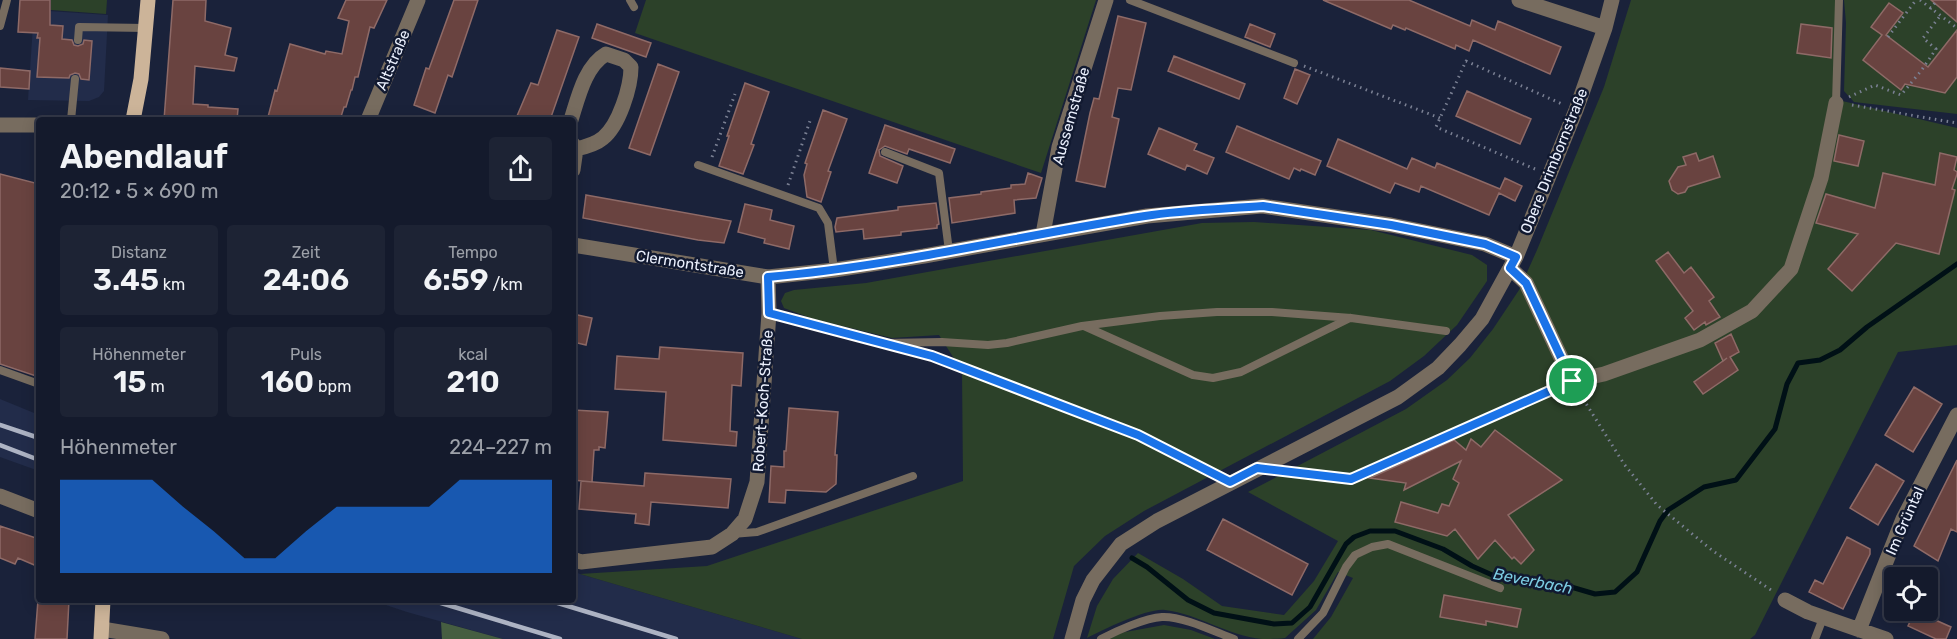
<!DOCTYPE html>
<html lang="de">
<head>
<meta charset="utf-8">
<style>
	body { margin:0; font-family:Rubik,sans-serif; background:#1d2334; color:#f1f3f6; height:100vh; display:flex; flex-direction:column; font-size:22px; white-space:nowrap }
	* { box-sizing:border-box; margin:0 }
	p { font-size:20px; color:#9da1a9 }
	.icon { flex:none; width:33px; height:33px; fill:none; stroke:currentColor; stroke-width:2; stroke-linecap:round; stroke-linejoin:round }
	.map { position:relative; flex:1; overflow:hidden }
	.side { position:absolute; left:36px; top:117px; width:540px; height:486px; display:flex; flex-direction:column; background:#141a2c; border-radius:6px; box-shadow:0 3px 15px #0003,0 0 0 2px #333848 }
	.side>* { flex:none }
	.controls { position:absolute; left:1884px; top:567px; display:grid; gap:12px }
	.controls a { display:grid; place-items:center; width:54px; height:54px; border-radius:6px; background:#141a2c; box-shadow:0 3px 15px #0003,0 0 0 2px #333848; font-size:30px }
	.pin { position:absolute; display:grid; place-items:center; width:51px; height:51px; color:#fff; margin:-26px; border:3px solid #fff; border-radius:50%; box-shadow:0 2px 6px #0007 }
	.round { display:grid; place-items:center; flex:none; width:63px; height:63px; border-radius:6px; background:#1d2334 }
	.head { display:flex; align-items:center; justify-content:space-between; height:102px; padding:0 24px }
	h1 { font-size:33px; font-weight:600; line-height:45px }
	.figures { display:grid; grid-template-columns:repeat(3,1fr); gap:9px; height:102px; padding:6px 24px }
	.figures div { display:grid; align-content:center; border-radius:6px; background:#1d2334; text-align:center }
	.figures b { font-size:30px; font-weight:600 }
	.figures small { font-size:16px; font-weight:400 }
	.figures p { font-size:16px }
	.chart { height:168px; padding:12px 24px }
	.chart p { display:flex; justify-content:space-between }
	.chart svg { width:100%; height:108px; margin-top:6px; fill:#1a73e8; opacity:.7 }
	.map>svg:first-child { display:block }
</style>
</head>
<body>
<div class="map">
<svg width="1957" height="639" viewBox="0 0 1957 639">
	<rect width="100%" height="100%" fill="#1a223a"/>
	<path fill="#222c4a" d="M34 10 108 15 104 91 99 97 89 101 28 100Z
		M0 399 39 415V471L0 457Z
		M573 571 580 574 802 639H503L407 612 371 600H573Z"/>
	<path fill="#2c4129" d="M51 0H107L106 14 51 10Z
		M646 0H1096L1041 173 635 33Z
		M1631 0H1836L1838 100 1957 128V345L1898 352 1755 635 1750 639H1313L1331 617 1353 578 1338 572 1316 610 1285 638C1278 639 1270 639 1262 639 1228 636 1199 614 1165 610 1147 608 1103 630 1087 638L1097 606 1113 579 1138 553 1183 579 1222 606 1284 615 1314 581 1338 541 1248 492 1406 409 1447 380 1470 358 1493 329 1519 290 1537 250 1604 87Z
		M1844 0H1957V114L1854 102 1844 91 1846 23Z
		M1254 222 1371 230 1472 255 1487 265V281L1457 325 1424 356 1390 381 1144 511 1105 536 1074 566 1053 639H802L580 574 707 566 963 481 962 371 939 335 892 338 813 319 784 308 781 301 785 293 794 290 866 283 1202 223Z
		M1164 625 1191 630 1215 639H1109L1120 633Z"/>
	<path fill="#465e41" d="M441 622 503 639H442Z"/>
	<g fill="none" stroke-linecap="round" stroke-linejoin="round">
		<path stroke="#001016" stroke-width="5" d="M1132 558 1147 567 1188 600 1214 613 1274 624 1292 623 1310 607 1346 544 1354 537 1370 531H1395L1443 549 1472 566 1499 578 1531 584H1561L1595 594 1615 592 1637 572 1660 521 1668 510 1704 487 1736 480 1775 429 1787 384 1798 363 1820 360 1840 350 1867 327 1957 264"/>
	</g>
	<path fill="#694340" stroke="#8e6a67" stroke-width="1.5" d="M20 0H50V25L63 26 62 39 72 40 74 45 78 46 83 44 84 40 92 41 89 80 81 79 79 74 75 73 70 75 69 78 37 77 40 38H37L38 33 18 32Z
		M173 0H206L205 21 231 28 225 55 237 58 234 71 195 66 193 104 208 105V107L238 109 237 120H164Z
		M346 0H387L374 28 370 27 358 77H355L352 90H351L346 107H344L340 120H280L268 117 275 90 277 91 290 44 325 54 326 51 342 54 349 21 338 18Z
		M454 0H478L452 77 448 75 435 113 414 105 426 68 429 69Z
		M1323 0H1409L1470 26 1472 20 1495 30 1498 21 1561 47 1550 74 1473 40 1469 51 1456 45 1455 49 1406 28 1405 30 1393 25 1391 29Z
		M1931 0H1957V22Z
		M1889 3 1903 13 1886 35 1928 67 1957 30V77L1945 93 1905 84 1901 90 1863 60 1882 35 1871 27Z
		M1118 16 1146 23 1131 90 1118 88 1112 117 1119 119 1105 187 1076 181 1090 113 1094 98 1099 99Z
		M597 24 651 43 646 57 592 38Z
		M1250 24 1275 34 1270 47 1245 37Z
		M1801 24 1832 28 1831 58 1797 53Z
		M557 30 579 37 550 120H528L517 116 531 83 538 85Z
		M1174 56 1245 84 1239 99 1168 71Z
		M658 64 679 72 650 155 629 148Z
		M0 68 30 71 29 89 0 87Z
		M1295 69 1310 75 1297 104 1284 98Z
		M745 83 769 92 751 144 754 145 743 174 719 166 729 136H727Z
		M1467 91 1531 119 1520 144 1456 116Z
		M823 110 847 119 828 171 831 172 821 202 807 197 804 175 807 164 805 163Z
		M885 125 955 149 950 163 909 149 907 154 885 146 879 150 880 156 903 166 897 183 869 173Z
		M1237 126 1321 161 1315 175 1301 169 1300 171 1294 168 1289 179 1226 152Z
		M1159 128 1197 144 1194 150 1214 158 1207 174 1187 165 1185 170 1148 154Z
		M1839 135 1864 141 1858 166 1834 161Z
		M1338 139 1407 169 1412 158 1435 168 1437 163 1500 189 1505 178 1522 186 1515 201 1499 193 1489 215 1421 186 1419 192 1395 183 1390 193 1327 166Z
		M1696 153 1699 161 1713 156 1720 177 1688 187 1685 192 1678 194 1672 190 1669 181 1678 167 1686 165 1683 157Z
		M1940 153 1957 157 1954 170 1957 172V174L1952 189 1955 190 1939 254 1896 243 1852 291 1828 269 1858 234 1816 223 1826 194 1875 208 1883 173 1935 185Z
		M1028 173 1042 178 1036 198 1014 200 1015 213 952 223 949 198 981 194V192L1011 188V185L1025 184Z
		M0 174 39 184V377L0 364Z
		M586 195 625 202 731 221 724 243 698 240 583 218Z
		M936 203 939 224 937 225V228L901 232V235L864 239 863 229 836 232 835 227 837 218 898 210V207Z
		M745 204 772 210 770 220 794 226 789 249 764 243 765 239 738 232Z
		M1668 252 1684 273 1691 267 1714 297 1709 301 1720 317 1706 325 1705 322 1694 330 1685 318 1693 311 1656 261Z
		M573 314 592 318 586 345 573 342Z
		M1731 334 1739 352 1730 357 1738 370 1703 394 1694 382 1727 358 1723 361 1715 343Z
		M660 347 743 353 741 386 732 385 730 431 737 432 736 446 663 440 666 392 615 389 617 356 659 359Z
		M1914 387 1942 404 1913 452 1885 435Z
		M789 408 838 412 835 455H837L836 484 826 492 786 490 785 503 769 502 771 466 784 467V451H786Z
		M573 410 608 412 605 448 599 447V450H594L592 482 573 480Z
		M1495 430 1562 480 1508 515 1534 550 1521 564 1514 557 1512 559 1495 540 1478 559 1455 529 1447 536 1395 522 1401 502 1438 513 1442 504 1449 506 1459 483 1453 479 1461 461 1404 490 1406 483 1370 478 1454 440 1466 450 1471 439 1481 447Z
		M1957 460V532L1951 529 1938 561 1914 546Z
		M1876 464 1904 481 1878 525 1850 508Z
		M645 473 731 479 728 508 651 502 649 525 635 523 636 514 579 509 581 481 644 486Z
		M1223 519 1308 564 1292 595 1207 550Z
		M0 526 39 539V567L18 558 15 564 0 558Z
		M1847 537 1870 549V554L1843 609 1809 592 1815 580 1823 584Z
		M1444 595 1521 609 1517 627 1486 621V625L1440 617Z
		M38 600H69L67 639H35Z
		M1915 611 1951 627 1946 639H1936L1908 626Z"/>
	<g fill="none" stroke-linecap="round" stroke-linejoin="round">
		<path stroke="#7b8194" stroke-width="3" stroke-dasharray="1.5 4.5" stroke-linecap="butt" d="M1920 0 1957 28
			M1930 9 1935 3
			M1888 37 1916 0
			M1304 66 1440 118
			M1849 97 1875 85 1901 95 1921 71 1936 49 1923 38 1940 16
			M1852 105 1957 123
			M712 157 735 94
			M1535 169 1436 127 1440 118 1466 61 1562 104
			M788 185 810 121
			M931 355 1138 435 1213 473
			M1580 394 1624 464 1657 505 1713 551 1774 592"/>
		<path stroke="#776c5f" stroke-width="8" d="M630 0 634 7
			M1130 0 1294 63
			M0 26 7 0
			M78 40 79 27 146 28
			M1836 103 1839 0
			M71 120 75 79
			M885 152 939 173 949 251
			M698 165 819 208 828 223 834 270
			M769 313 886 343 942 342 988 345 1007 343 1082 326 1160 316 1217 312H1272L1351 318 1446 331
			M1084 326 1193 375 1213 378 1241 372 1350 318
			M0 370 39 384
			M1261 469 1351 479 1572 381
			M732 534 757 532 913 476
			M1101 639C1116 631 1145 618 1162 617 1183 616 1215 632 1234 639
			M1298 639 1323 613 1346 567 1355 555 1372 547 1388 544 1500 588
			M1815 639 1823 618"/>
		<path stroke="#776c5f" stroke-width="15" d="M1519 0 1605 28
			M368 120 418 0
			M571 120C578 98 585 66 606 54L624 60 631 67C631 87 619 125 603 138 596 144 585 147 576 149
			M0 125H39
			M573 144 576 149 573 170
			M1043 234 1059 147 1106 0
			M573 245 768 277 834 270 924 256 1147 216 1262 206 1391 225 1485 244 1516 257
			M1510 268 1526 283 1572 381 1604 374 1700 340 1752 311 1791 269 1821 178 1836 103
			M0 496 39 511
			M573 559 581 562 712 547 732 534 745 519 757 482 769 313 768 277
			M1785 600 1808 612 1886 639
			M102 629 162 639
			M1859 630 1903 519 1957 415
			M1072 639 1083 600 1093 580 1121 544 1157 521 1398 397 1438 368 1460 345 1482 319 1516 257 1576 110 1605 28 1612 0"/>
		<path stroke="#ccb499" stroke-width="15" d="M133 120 141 79 148 0
			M101 639 103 600"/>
		<path stroke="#adb3c3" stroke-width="4.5" d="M0 425 39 438
			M0 445 39 460
			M431 600 560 639
			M548 600 676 639"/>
	</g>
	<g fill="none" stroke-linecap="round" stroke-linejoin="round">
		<defs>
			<path id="route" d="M1263 206 1391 225 1485 244 1516 257 1510 268 1526 283 1572 381 1351 479 1257 468 1230 482 1138 435 932 356 769 313 768 277C895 266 1019 236 1145 216 1183 210 1224 209 1263 206Z"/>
		</defs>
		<use href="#route" stroke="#fff" stroke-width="12"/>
		<use href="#route" stroke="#1a73e8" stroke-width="8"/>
	</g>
	<g text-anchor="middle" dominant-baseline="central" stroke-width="5" stroke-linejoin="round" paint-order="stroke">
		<g font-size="15" fill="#ebf0fd" stroke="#111930">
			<text transform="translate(393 60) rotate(-67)">Altstraße</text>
			<text transform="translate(1071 116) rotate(-74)">Aussemstraße</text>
			<text transform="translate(1554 161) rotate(-68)">Obere Drimbornstraße</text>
			<text transform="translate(690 264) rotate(9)">Clermontstraße</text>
			<text transform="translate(763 401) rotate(-86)">Robert-Koch-Straße</text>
			<text transform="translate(1905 521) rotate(-66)">Im Grüntal</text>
		</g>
		<g font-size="16" font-style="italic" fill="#7ccce2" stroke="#111930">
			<text transform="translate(1533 581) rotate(11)">Beverbach</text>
		</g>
	</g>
</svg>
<div class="controls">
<a><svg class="icon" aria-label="locate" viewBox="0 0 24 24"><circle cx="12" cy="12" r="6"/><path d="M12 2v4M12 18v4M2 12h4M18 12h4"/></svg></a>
</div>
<div class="pin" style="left:1572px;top:381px;background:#1e9e55"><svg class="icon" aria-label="arrive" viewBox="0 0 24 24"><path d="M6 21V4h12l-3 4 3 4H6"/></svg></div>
<section class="side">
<div class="head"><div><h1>Abendlauf</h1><p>20:12 · 5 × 690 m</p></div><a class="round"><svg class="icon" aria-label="share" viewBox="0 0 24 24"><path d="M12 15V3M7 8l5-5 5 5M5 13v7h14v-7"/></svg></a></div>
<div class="figures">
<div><p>Distanz</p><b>3.45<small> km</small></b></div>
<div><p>Zeit</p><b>24:06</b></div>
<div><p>Tempo</p><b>6:59<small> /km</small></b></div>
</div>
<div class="figures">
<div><p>Höhenmeter</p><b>15<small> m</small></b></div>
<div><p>Puls</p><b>160<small> bpm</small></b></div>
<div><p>kcal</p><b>210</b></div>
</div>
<div class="chart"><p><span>Höhenmeter</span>224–227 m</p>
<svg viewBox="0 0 160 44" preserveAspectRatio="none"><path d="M0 44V6L10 6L20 6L30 6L40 17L50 27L60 38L70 38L80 27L90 17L100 17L110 17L120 17L130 6L140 6L150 6L160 6V44z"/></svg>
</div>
</section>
</div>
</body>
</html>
